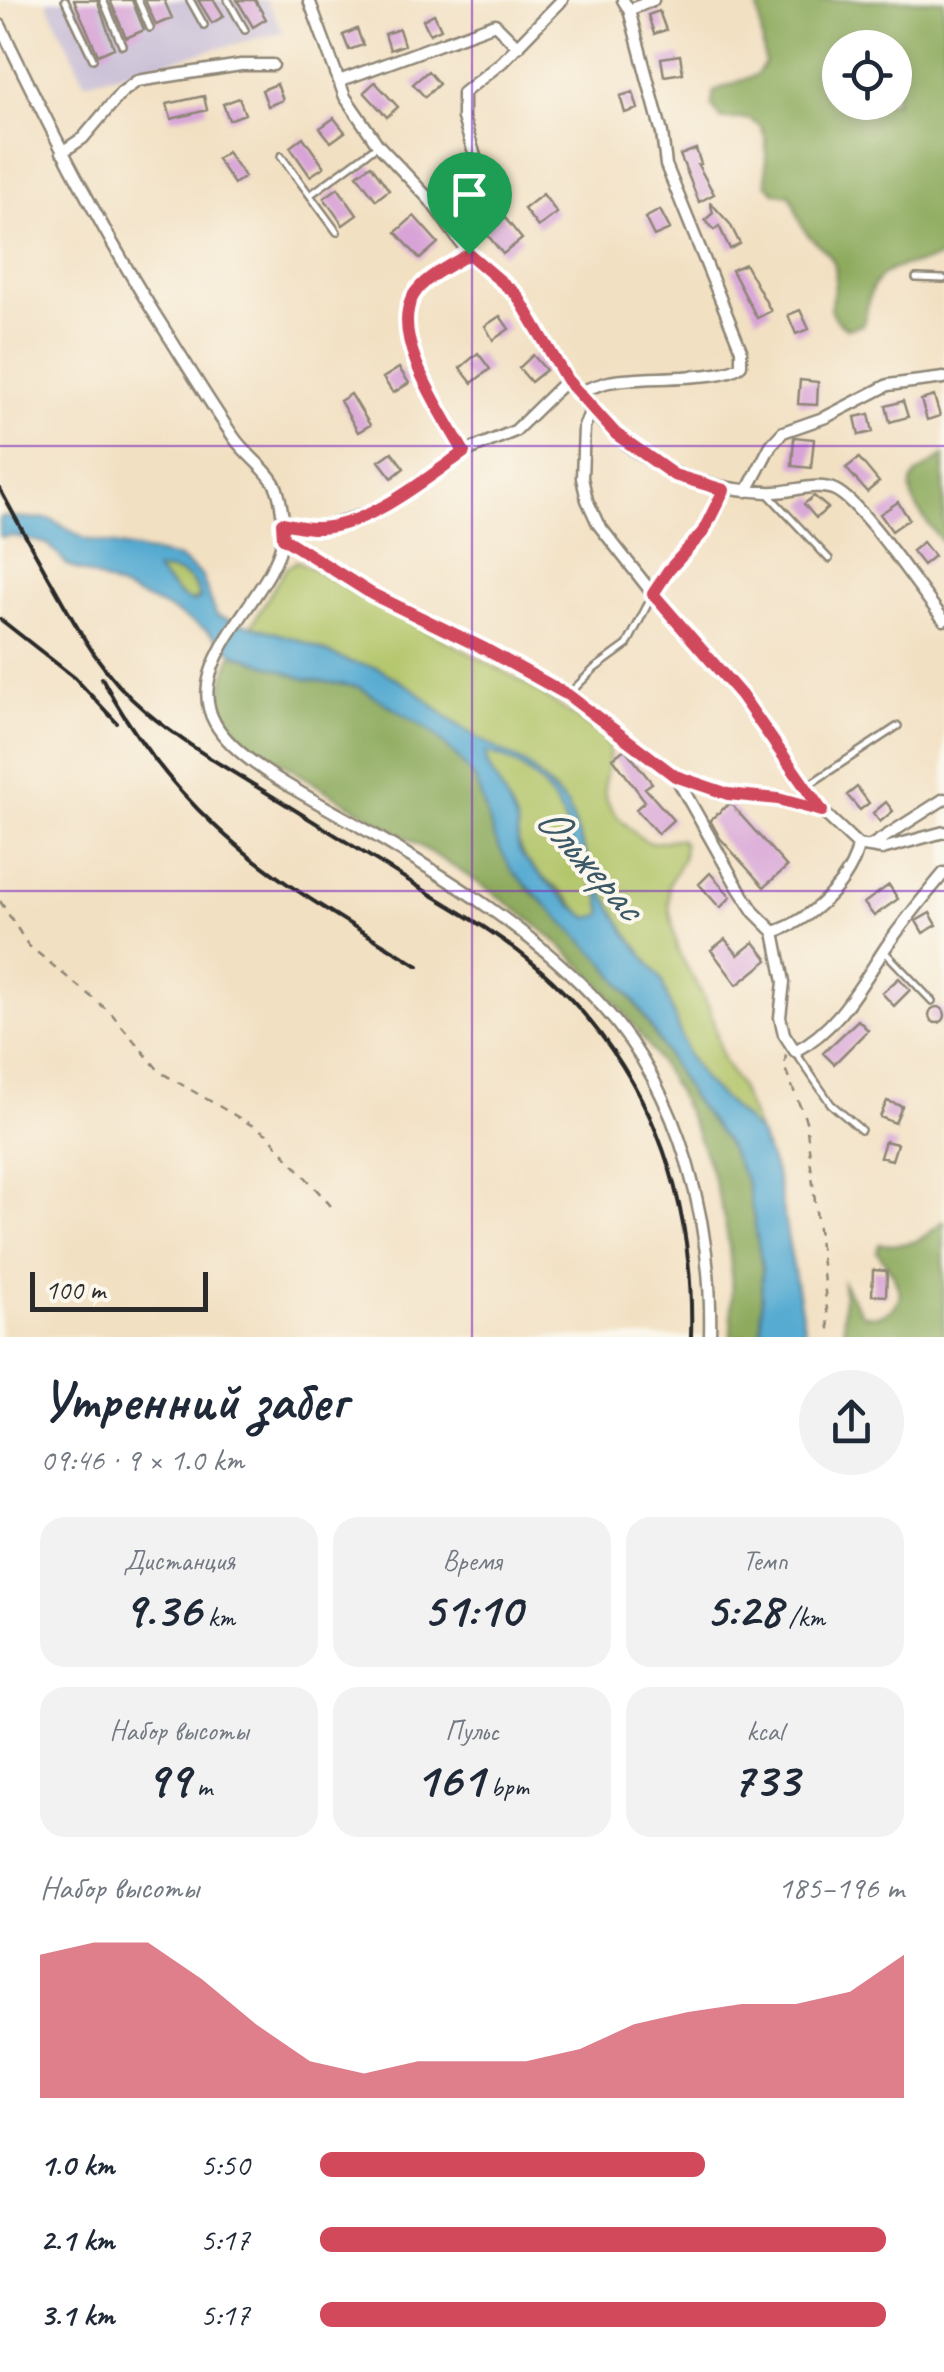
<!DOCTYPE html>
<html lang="ru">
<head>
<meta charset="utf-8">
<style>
	body { margin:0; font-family:Caveat,sans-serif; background:#f2f2f3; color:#1f2937; height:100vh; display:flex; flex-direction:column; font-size:38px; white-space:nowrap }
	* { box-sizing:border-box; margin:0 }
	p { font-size:32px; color:#747a83 }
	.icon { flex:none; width:55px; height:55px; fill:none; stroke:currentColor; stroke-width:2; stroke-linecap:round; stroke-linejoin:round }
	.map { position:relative; height:1337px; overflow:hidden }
	.sheet { display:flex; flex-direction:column; background:#fff; flex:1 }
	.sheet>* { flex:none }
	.tools { position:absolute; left:822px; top:30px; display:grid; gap:20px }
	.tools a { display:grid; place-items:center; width:90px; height:90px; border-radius:50%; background:#fff; box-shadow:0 5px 15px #0003; font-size:50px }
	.scale { position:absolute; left:30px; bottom:25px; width:178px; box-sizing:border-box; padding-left:10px; border:5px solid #2b2b2b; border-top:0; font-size:28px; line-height:35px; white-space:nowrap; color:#2b2b2b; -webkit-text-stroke:8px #fbf7ec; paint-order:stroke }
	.pin { position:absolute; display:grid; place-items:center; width:85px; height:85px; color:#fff; margin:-102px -42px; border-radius:50% 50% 50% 0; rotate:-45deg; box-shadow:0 0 10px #0007 }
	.pin .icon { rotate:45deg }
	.round { display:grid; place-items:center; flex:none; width:105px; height:105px; border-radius:52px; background:#f2f2f3 }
	.overview { display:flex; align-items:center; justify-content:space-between; height:170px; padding:0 40px }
	h1 { font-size:55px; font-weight:700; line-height:75px }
	.metrics { display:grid; grid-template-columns:repeat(3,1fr); gap:15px; height:170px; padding:10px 40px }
	.metrics div { display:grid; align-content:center; border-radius:25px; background:#f2f2f3; text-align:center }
	.metrics b { font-size:50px; font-weight:700 }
	.metrics small { font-size:28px; font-weight:400 }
	.metrics p { font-size:28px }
	.chart { height:280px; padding:20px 40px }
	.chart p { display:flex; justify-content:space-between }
	.chart svg { width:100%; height:180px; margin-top:10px; fill:#d1495b; opacity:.7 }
	ul { padding:0 40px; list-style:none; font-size:32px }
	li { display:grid; grid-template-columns:160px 120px 1fr; align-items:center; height:75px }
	li i { height:25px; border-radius:12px; background:#d1495b }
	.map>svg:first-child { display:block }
</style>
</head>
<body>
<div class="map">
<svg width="944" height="1337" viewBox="0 0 944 1337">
	<rect width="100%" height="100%" fill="#fbf7ec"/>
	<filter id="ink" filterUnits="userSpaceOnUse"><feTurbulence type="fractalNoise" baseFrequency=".01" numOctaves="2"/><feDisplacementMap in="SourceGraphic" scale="20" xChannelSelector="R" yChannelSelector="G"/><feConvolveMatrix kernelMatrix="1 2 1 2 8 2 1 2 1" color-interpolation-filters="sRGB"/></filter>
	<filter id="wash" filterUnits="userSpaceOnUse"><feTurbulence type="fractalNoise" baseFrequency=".0048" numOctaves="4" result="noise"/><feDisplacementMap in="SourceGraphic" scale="40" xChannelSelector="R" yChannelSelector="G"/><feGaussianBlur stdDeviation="2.25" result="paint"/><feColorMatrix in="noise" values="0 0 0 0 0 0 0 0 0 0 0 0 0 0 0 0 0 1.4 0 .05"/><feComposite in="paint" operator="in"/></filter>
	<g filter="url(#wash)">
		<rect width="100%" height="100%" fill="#f2e0c2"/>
		<path fill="#c9bfd7" d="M46 0H266L283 32 85 82Z"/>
		<path fill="#b2c569" stroke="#6e784a" stroke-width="2.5" d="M297 561 525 683 604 737C623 767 582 784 624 823 631 829 640 840 649 842 659 845 669 838 680 839L684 844 683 858 669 884V906L677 949 710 1009 723 1060 739 1085 759 1133 705 1082 688 1056 661 979 626 932 597 882 567 805 553 789 527 765 479 739 449 719 415 690 378 668 350 662 296 639 251 626 285 569Z
			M155 570C177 569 195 575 200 599L186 601Z
			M486 753C518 756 549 787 562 815 568 826 569 840 575 852 584 870 605 894 602 915L589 918C579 912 573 903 565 895 545 877 514 862 518 830L487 763Z"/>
		<path fill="#8daa5d" stroke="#5c6a44" stroke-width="2.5" fill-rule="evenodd" d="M760 0H944V255C920 269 890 258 873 287 866 299 869 312 862 325L848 329C815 309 841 295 835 267 831 250 814 244 805 231 797 220 796 206 790 195L776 193 766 184V140L761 126 748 119H721L712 106 714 91 756 75 765 63 758 6ZM840 48H895V102H840Z
			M944 455V545C933 527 896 494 917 474 925 467 936 462 944 455Z
			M233 653 305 679 359 687 432 732 458 758 475 779 527 888 572 928 605 963 640 1010 692 1098 726 1142 747 1183 755 1224 762 1268 761 1337H731C732 1300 733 1259 725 1223 699 1096 617 983 513 907 427 844 329 798 242 736 216 711 218 685 233 653Z
			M944 1221V1337H844L843 1283 862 1314C880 1319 897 1312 900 1293L893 1274 877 1251 879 1244C913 1246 918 1243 944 1221Z"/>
		<path fill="#56abd2" stroke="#406b7e" stroke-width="2.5" fill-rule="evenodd" d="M0 517 51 519 85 539 179 558 201 575 217 616 296 639 350 662 378 668 415 690 449 719 479 739 527 765 567 805 597 882 626 932 661 979 688 1056 705 1082 759 1133 776 1174 806 1337H761L762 1268 755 1224 747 1183 726 1142 692 1098 640 1009 605 963 512 871 495 839 475 779 458 758 432 732 359 687 305 679 233 653 208 631 169 609 67 565 48 544 13 536 0 537ZM155 570C177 569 195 575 200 599L193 602 180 596ZM486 753C518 758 548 786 562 815 568 826 568 840 575 852 584 870 605 895 602 915L589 918C576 911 528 865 520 852 515 841 520 831 516 821 509 801 496 782 487 763Z"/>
		<g id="blocks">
			<path fill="#d8a4d7" d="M74 0H97L114 48 98 55Z
				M110 0H132L144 30 126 38Z
				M145 0H164L172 18 156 25Z
				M198 0H214L224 16 212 23Z
				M237 0H255L266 19 253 27Z
				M659 11 666 30 654 34 648 15Z
				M434 14 441 29 430 34 423 20Z
				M357 29 363 45 349 50 343 35Z
				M399 29 404 45 390 50 385 34Z
				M680 55 683 73 664 76 661 58Z
				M428 71 439 84 425 97 413 84Z
				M375 82 398 107 387 117 364 92Z
				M277 84 283 100 268 106 262 90Z
				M633 92 638 109 625 113 620 96Z
				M204 96 207 110 171 119 167 104Z
				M239 98 245 114 229 120 223 104Z
				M334 118 345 132 331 142 320 128Z
				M303 137 324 167 310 176 290 147Z
				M696 149 701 164 698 165 714 194 699 202 680 155Z
				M227 152 245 177 234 184 217 159Z
				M371 165 389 190 376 200 357 175Z
				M473 178 522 239 503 254 454 194Z
				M338 188 357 215 343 225 324 198Z
				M543 194 557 213 538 227 524 209Z
				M710 202 730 224 740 244 730 249 719 226 714 230 705 220 713 213Z
				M660 210 670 229 654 236 645 218Z
				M414 216 438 243 420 259 396 232Z
				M745 264 771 311 757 318 732 270Z
				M800 310 809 329 796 334 788 315Z
				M500 316 509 329 493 340 485 326Z
				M478 353 490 369 472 383 460 368Z
				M533 355 546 370 531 382 519 368Z
				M399 368 409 383 393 393 383 378Z
				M800 380 818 382 817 405 798 404Z
				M351 394 370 425 358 432 340 401Z
				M934 396 940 416 927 420 921 400Z
				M903 401 908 417 890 422 886 406Z
				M869 414 873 432 859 435 855 417Z
				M794 437 814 439 811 468 792 466Z
				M392 452 404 468 392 478 379 461Z
				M859 458 879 482 867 492 846 468Z
				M814 496 828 508 816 518 804 504Z
				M898 502 909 519 892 531 880 514Z
				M923 542 934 556 923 565 912 551Z
				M625 749 652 783 645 788 673 820 658 834 636 809 645 801 613 758Z
				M857 787 869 803 860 810 847 795Z
				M886 802 893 811 880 822 873 813Z
				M730 803 787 867 764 887 720 838 710 820Z
				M710 873 731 897 720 908 699 884Z
				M889 885 898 899 874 916 864 903Z
				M930 913 937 925 923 933 916 921Z
				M725 939 738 955 754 942 768 960 737 985 711 950Z
				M899 978 910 990 894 1006 882 993Z
				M929 1015a8 8 0 1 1 16 0a8 8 0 1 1-16 0Z
				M858 1020 868 1030 834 1064 823 1053Z
				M887 1101 902 1106 895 1123 880 1117Z
				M885 1141 897 1144 892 1160 880 1157Z
				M873 1270 887 1271 886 1296 872 1295Z"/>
		</g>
	</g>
	<g filter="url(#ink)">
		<use href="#blocks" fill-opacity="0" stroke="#8e8676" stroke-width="2.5"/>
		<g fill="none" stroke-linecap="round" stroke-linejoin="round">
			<defs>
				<path id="service" d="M65 0 93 59
					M103 0 122 45
					M138 0 150 28
					M190 0 204 25
					M228 0 245 30
					M281 156 337 232
					M310 195 378 145
					M916 278 944 279
					M769 495 829 559
					M568 695 594 669 627 645 653 594 668 571 703 531 724 490
					M807 786 898 726
					M884 951 932 1001
					M796 1053 831 1104 861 1130"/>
				<path id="minor" d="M629 10 653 0
					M0 25C51 131 104 236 168 335 190 370 211 405 235 439 246 455 270 471 277 489 281 501 285 526 283 538 274 596 180 662 215 723 237 764 321 803 361 827 448 878 536 932 604 1008 681 1094 713 1224 710 1337
					M339 81 495 24 518 47
					M62 152 83 138 121 93 137 81 241 65H273
					M430 200 466 172 475 156 463 118V93L502 62 562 0
					M567 380C576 389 582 400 591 410 638 466 696 488 767 492 788 494 815 481 835 490 863 503 921 592 944 620
					M579 392C589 389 599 384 609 382 640 375 723 382 741 365V350L733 330 666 165 662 133 629 10 623 0
					M591 410 584 427 582 478 587 500 598 524 653 594 741 695 822 811
					M464 452C443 414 389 338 414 296 424 277 451 265 469 254
					M747 491 771 445 783 432 826 417 888 385 944 378
					M282 523 320 529 370 512 407 492 464 452 515 431 567 380 517 295 469 254 430 200 378 145 345 97 309 0
					M283 538 372 595 485 649 567 695 675 776 728 794 778 799 822 811 858 845 882 849 944 832
					M676 777 736 884 754 912 774 932 784 982 780 1017 784 1034 795 1051C838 1029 860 986 886 947 904 921 924 897 944 873
					M869 847 944 799
					M774 932C809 921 852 882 858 845"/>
			</defs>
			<use href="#service" stroke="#8e8676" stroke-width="10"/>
			<use href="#minor" stroke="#8e8676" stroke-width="15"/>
			<path stroke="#8e8676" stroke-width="2.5" stroke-dasharray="8 8" stroke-linecap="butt" d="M0 621H4
				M0 901 28 945 111 1013 160 1072 267 1134 331 1206
				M786 1055 784 1066 806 1121 830 1337"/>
			<use href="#service" stroke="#fff" stroke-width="5"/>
			<use href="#minor" stroke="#fff" stroke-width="10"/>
			<path stroke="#2b2b2b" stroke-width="4" d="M0 489C14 516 29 542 44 569 73 620 98 671 144 710 186 746 235 773 282 802 332 833 381 863 430 894 467 916 504 938 536 966 648 1063 695 1192 691 1337
				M0 619 75 678 117 723
				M102 678C130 731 170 784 214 825 273 882 349 922 418 966"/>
		</g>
	</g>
	<g fill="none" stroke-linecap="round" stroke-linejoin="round" filter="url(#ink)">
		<defs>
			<path id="route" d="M469 254 517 295 567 380 616 434 674 475 724 490 703 532 668 571 653 594 741 695 822 811 778 799 728 794 675 776 568 695 485 649 372 594 283 538 282 523C294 525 308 529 320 528 368 526 426 479 464 452 443 414 389 338 413 296 424 277 451 265 469 254Z"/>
		</defs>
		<use href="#route" stroke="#fff" stroke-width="20"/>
		<use href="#route" stroke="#d1495b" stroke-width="12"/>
	</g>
	<path fill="none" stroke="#7b2cbf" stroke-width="2.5" stroke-opacity="0.55" d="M472 0V1337M0 446H944M0 891H944"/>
	<g text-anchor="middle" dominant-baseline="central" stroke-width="8" stroke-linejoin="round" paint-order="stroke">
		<g font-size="45" font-style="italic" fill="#3a5865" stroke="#fbf7ec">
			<text transform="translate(590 862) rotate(48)">Ольжерас</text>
		</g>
	</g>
</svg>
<div class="tools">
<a><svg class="icon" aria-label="locate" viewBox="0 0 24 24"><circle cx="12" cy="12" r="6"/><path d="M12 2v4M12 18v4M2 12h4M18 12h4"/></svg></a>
</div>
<div class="scale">100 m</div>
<div class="pin" style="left:469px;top:254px;background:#1e9e55"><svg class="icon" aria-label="arrive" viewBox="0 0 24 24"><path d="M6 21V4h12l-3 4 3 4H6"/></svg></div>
</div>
<section class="sheet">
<div class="overview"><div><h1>Утренний забег</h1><p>09:46 · 9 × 1.0 km</p></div><a class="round"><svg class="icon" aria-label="share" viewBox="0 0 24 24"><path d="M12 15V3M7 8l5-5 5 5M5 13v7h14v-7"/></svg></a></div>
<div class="metrics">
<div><p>Дистанция</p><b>9.36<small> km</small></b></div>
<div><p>Время</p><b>51:10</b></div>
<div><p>Темп</p><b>5:28<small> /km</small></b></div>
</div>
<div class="metrics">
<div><p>Набор высоты</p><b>99<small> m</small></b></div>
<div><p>Пульс</p><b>161<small> bpm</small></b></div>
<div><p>kcal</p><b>733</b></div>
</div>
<div class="chart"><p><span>Набор высоты</span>185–196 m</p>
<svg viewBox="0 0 160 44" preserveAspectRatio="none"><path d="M0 44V9L10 6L20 6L30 15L40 26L50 35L60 38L70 35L80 35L90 35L100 32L110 26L120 23L130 21L140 21L150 18L160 9V44z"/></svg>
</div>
<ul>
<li><b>1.0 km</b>5:50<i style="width:66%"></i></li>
<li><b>2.1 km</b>5:17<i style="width:97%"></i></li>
<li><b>3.1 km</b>5:17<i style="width:97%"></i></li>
</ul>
</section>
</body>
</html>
